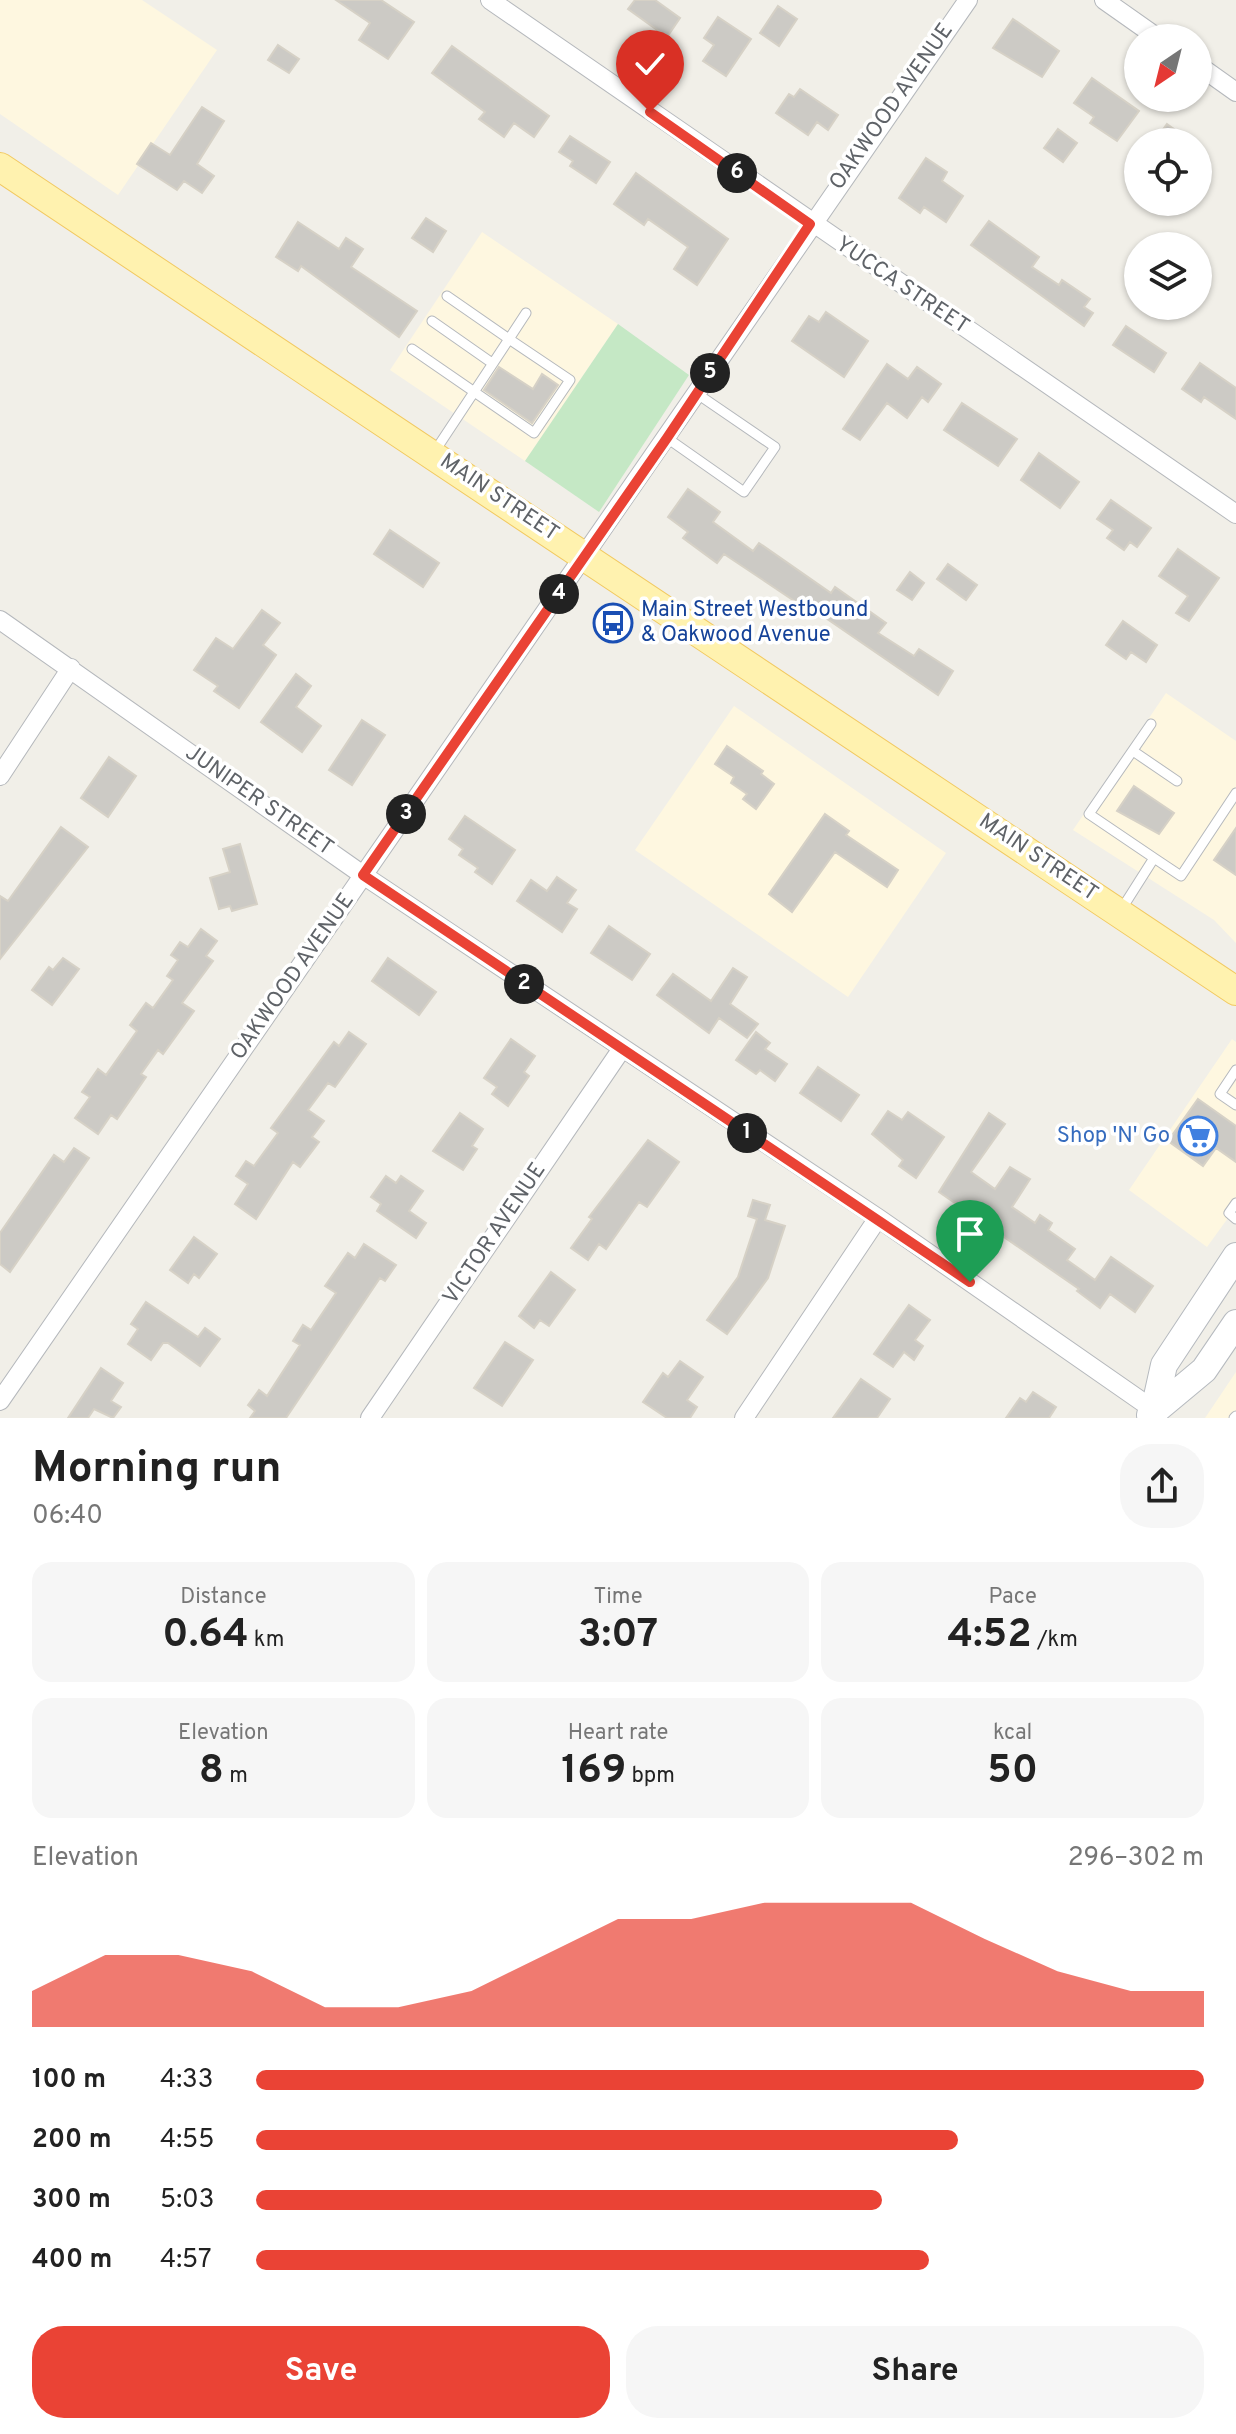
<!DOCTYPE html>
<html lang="en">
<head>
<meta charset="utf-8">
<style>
	body { margin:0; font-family:Overpass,sans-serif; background:#f6f6f6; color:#222; height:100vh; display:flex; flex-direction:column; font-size:30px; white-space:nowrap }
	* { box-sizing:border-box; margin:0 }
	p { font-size:26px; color:#767676 }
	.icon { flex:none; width:44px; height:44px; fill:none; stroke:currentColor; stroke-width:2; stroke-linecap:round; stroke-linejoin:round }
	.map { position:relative; height:1418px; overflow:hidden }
	.side { display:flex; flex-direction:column; background:#fff; flex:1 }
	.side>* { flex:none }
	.needle { width:52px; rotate:215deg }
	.buttons { position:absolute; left:1124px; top:24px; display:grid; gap:16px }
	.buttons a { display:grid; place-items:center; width:88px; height:88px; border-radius:50%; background:#fff; box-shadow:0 2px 6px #0004; font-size:40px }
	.pin { position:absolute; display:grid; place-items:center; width:68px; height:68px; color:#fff; margin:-82px -34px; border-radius:50% 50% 50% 0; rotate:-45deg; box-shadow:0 0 8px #0007 }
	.pin .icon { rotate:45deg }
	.km { position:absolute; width:40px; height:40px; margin:-20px; border-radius:50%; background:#222; color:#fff; font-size:22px; line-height:40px; text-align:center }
	.round { display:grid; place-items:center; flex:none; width:84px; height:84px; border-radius:32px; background:#f6f6f6 }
	.head { display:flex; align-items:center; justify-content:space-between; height:136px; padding:0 32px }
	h1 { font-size:44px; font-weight:700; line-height:60px }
	.stats { display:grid; grid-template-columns:repeat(3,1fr); gap:12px; height:136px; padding:8px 32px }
	.stats div { display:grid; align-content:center; border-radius:20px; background:#f6f6f6; text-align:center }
	.stats b { font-size:40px; font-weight:700 }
	.stats small { font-size:22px; font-weight:400 }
	.stats p { font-size:22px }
	.chart { height:224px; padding:16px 32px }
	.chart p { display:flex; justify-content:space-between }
	.chart svg { width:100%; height:144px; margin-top:8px; fill:#ea4335; opacity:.7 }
	.button { display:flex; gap:16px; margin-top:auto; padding:16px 32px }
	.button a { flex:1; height:92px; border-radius:32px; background:#ea4335; color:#fff; font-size:32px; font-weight:700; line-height:92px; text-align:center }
	.button a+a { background:#f6f6f6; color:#222 }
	ul { padding:0 32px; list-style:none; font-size:26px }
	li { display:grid; grid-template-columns:128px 96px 1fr; align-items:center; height:60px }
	li i { height:20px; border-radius:10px; background:#ea4335 }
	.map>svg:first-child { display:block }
</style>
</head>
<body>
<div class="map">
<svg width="1236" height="1418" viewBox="0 0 1236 1418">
	<rect width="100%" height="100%" fill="#f1efe8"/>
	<path fill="#fef7e0" d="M0 0H142L217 50 118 195 0 114Z
		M482 232 618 324 525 461 390 370Z
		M1166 693 1236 741V943L1214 920 1073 830Z
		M734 706 946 853 848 997 635 850Z
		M1232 1039 1236 1042V1207L1207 1247 1129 1190Z
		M1236 1372V1418H1205Z"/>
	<path fill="#c5e8c5" d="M618 324 689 375 599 512 525 461Z"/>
	<path fill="#cccac5" stroke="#d6d1c6" stroke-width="2" d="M336 0H381L414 22 388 59 359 40 370 23Z
		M635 0H655L680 18 667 37 628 9Z
		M778 6 797 19 779 46 760 33Z
		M718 17 751 39 726 76 703 61 714 45 704 38Z
		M1013 19 1059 51 1042 77 993 48Z
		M278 45 299 59 289 73 268 60Z
		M452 46 549 116 534 137 514 123 504 137 479 119 485 112 432 73Z
		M1092 78 1139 111 1117 141 1090 123 1094 117 1074 103Z
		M800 89 838 115 828 130 817 122 808 135 776 113 789 94 794 97Z
		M202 107 224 121 197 164 214 176 202 193 184 181 177 190 137 164 151 143 170 155Z
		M1167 124 1192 142H1154Z
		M1058 129 1077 143 1063 162 1044 148Z
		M570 136 610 162 596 183 570 166 573 161 559 152Z
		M926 158 947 172 942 181 963 196 946 222 924 207 920 213 899 198Z
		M636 173 728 239 697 285 674 269 688 247 648 219 644 225 614 204Z
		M426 218 446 231 433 252 412 238Z
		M989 221 1039 257 1032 267 1059 285 1062 280 1090 299 1084 307 1093 313 1084 326 971 245Z
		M298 222 339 249 346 238 363 249 351 267 417 311 399 337 301 266 298 271 276 257Z
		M826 312 868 341 844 377 792 341 809 316 819 322Z
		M1126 326 1166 353 1154 372 1113 345Z
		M1200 363 1236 388V419L1204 397 1201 402 1182 389Z
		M887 364 908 379 917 367 941 384 928 402 922 397 907 418 887 403 860 440 843 429Z
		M499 367 533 389 542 374 558 385 532 423 484 390Z
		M962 403 1017 439 998 466 944 430Z
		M1039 453 1079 482 1060 508 1021 480Z
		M688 489 720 512 713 522 753 551 759 543 831 593 835 587 886 623 878 633 914 656 919 649 953 671 938 695 798 599 796 602 724 554 717 563 683 538 688 532 668 517Z
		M1111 500 1151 528 1137 547 1130 542 1124 550 1107 538 1113 530 1097 519Z
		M390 530 439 563 423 587 374 554Z
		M1178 549 1219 578 1189 621 1176 613 1188 596 1159 576Z
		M948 564 977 585 966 600 937 579Z
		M910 572 924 583 912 600 897 590Z
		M262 610 280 623 263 645 276 655 239 708 214 691 218 686 194 670 216 638 233 649Z
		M1123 621 1157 645 1146 662 1131 652 1126 659 1106 645Z
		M296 674 311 686 296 707 321 726 302 752 261 722Z
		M362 720 385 735 352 785 329 770Z
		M727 746 763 771 761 774 774 784 756 809 743 799 747 794 731 783 734 777 715 764Z
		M109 757 136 776 108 817 81 798Z
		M1134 786 1174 813 1159 834 1117 811Z
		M825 814 849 831 846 835 898 870 887 887 835 852 792 912 769 894Z
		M465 816 515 850 492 884 475 872 478 868 459 855 463 849 449 839Z
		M61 827 88 847 0 959V896L8 901Z
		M1236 828V875L1214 860Z
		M240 844 257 904 232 911 230 906 219 909 210 878 230 872 223 849Z
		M557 877 576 890 567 903 577 909 562 932 517 901 531 880 547 891Z
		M609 926 650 954 632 980 591 953Z
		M201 929 217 941 206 956 213 961 182 1003 194 1011 163 1054 158 1050 141 1074 146 1077 117 1119 111 1115 98 1134 75 1118 90 1097 82 1092 98 1069 106 1075 137 1031 130 1025 146 1003 153 1008 173 980 167 976 178 960 171 955 180 942 188 947Z
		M63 958 79 969 52 1005 32 990 49 967 53 970Z
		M388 958 436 992 419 1015 372 981Z
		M733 968 747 977 730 1004 758 1024 747 1038 719 1018 709 1033 657 995 673 974 711 1001Z
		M349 1032 366 1044 335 1087 328 1083 308 1110 324 1121 312 1137 319 1142 300 1167 293 1162 256 1219 235 1204 248 1184 236 1176 246 1161 254 1166 278 1133 271 1128 334 1042 339 1046Z
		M756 1032 770 1043 765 1049 787 1064 775 1081 760 1070 756 1074 736 1060Z
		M511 1039 535 1056 524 1072 529 1076 508 1106 492 1094 497 1087 484 1078Z
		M818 1067 859 1095 841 1121 800 1093Z
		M1198 1099 1236 1126V1162L1216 1148 1203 1166 1168 1141Z
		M888 1111 902 1120 908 1112 944 1137 916 1178 899 1166 903 1160 872 1134Z
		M460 1113 483 1129 472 1146 477 1149 463 1170 433 1151Z
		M989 1113 1005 1124 971 1172 995 1189 1010 1167 1030 1179 1012 1207 1035 1223 1040 1215 1052 1223 1048 1230 1075 1249 1067 1260 1095 1280 1111 1257 1153 1286 1135 1312 1110 1294 1100 1308 1077 1291 1079 1289 939 1192Z
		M648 1140 679 1162 647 1207 639 1202 606 1249 599 1244 588 1260 571 1248 592 1219 589 1217Z
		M74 1148 89 1158 10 1272 0 1264V1233L54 1155 64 1162Z
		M386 1176 396 1183 401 1176 423 1191 409 1211 426 1223 416 1238 377 1211 381 1204 371 1197Z
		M753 1200 770 1205 765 1220 785 1226 768 1278 727 1334 707 1320 738 1277 757 1219 748 1216Z
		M194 1237 217 1254 199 1278 194 1274 188 1283 170 1270Z
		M364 1244 396 1265 385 1281 380 1278 286 1418H250L255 1411 248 1405 259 1390 267 1396 300 1345 293 1341 303 1325 311 1330 336 1293 325 1286 348 1253 355 1258Z
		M551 1272 575 1290 549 1326 540 1320 534 1328 519 1316Z
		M146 1302 198 1337 205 1328 220 1339 200 1366 168 1343H163L151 1360 128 1344 138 1329 131 1324Z
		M909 1305 930 1320 915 1340 923 1346 914 1360 904 1352 893 1367 874 1354Z
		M505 1342 533 1360 502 1406 474 1388Z
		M680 1361 703 1377 687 1400 697 1407 690 1418H667L643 1402 663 1373 668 1377Z
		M101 1368 123 1383 111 1401 121 1407 113 1418 94 1409 88 1418H68Z
		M861 1379 890 1399 877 1418H833Z
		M1033 1392 1056 1407 1049 1418H1006L1020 1398 1026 1402Z"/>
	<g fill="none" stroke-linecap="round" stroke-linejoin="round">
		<defs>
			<path id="lane" d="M432 321 492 363
				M412 349 534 433 570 380 509 339 526 313
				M667 438 744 492 775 447 696 393
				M435 451 509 339 447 296
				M1133 751 1177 781
				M1154 858 1181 876 1236 793
				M1121 910 1154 858 1089 814 1151 724
				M1236 1070 1220 1094 1236 1105
				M1236 1203 1229 1213 1236 1219
				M1234 1418 1236 1416"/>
			<path id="street" d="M490 0 1236 514
				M1104 0 1158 38
				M1198 65 1236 92
				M0 620 363 875 878 1218 1154 1410
				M0 776 71 668
				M0 1401 968 0
				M370 1418 621 1050
				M744 1418 878 1218"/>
			<path id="secondary" d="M1154 1410 1164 1365 1236 1256
				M1150 1415 1204 1370 1236 1323"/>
			<path id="primary" d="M0 167 1236 991"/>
		</defs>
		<use href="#lane" stroke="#b5b8bc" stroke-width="11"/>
		<use href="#street" stroke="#b5b8bc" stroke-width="20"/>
		<use href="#secondary" stroke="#b6babf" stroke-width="28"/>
		<use href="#primary" stroke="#f2c960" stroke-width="30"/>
		<use href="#lane" stroke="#fff" stroke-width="9"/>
		<use href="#street" stroke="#fff" stroke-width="18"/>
		<use href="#secondary" stroke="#fff" stroke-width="26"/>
		<use href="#primary" stroke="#fff2af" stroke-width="28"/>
	</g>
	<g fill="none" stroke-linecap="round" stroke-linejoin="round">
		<defs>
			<path id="route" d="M650 112 810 224 667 438 363 875 970 1282"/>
		</defs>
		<use href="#route" stroke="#fff" stroke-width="16"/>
		<use href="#route" stroke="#ea4335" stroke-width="10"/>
	</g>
	<defs>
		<symbol id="bus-ring" viewBox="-11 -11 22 22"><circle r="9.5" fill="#fff" stroke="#1a4fb4" stroke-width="1.5"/><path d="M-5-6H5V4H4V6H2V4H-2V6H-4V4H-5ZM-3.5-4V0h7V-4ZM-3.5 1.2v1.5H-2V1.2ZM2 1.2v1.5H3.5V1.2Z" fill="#1a4fb4"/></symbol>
		<symbol id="supermarket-ring" viewBox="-11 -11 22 22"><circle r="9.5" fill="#fff" stroke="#3f7fe0" stroke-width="1.5"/><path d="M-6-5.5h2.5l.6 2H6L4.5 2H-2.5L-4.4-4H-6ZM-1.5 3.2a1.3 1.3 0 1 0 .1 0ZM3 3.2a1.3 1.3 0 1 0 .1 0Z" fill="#3f7fe0"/></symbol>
	</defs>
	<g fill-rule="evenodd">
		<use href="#bus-ring" x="591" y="601" width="44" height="44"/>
		<use href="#supermarket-ring" x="1176" y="1114" width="44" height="44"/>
	</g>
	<g text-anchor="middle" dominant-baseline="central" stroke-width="7" stroke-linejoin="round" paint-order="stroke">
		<g font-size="22" fill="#5f6368" stroke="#fff">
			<text transform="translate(892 107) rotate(-55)">OAKWOOD AVENUE</text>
			<text transform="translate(902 286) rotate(34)">YUCCA STREET</text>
			<text transform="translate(499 498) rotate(34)">MAIN STREET</text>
			<text transform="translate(259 801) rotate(35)">JUNIPER STREET</text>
			<text transform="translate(1038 858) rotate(34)">MAIN STREET</text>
			<text transform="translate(293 977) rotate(-55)">OAKWOOD AVENUE</text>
			<text transform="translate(495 1234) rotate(-56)">VICTOR AVENUE</text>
		</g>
		<g font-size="22" fill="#164399" stroke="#fff" text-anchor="start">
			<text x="641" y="610">Main Street Westbound<tspan x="641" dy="25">&amp; Oakwood Avenue</tspan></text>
		</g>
		<g font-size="22" fill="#366cbe" stroke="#fff" text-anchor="end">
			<text x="1170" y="1136">Shop 'N' Go</text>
		</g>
	</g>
</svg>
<div class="buttons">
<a><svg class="needle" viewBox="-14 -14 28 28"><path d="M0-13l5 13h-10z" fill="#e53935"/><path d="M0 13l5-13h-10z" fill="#767676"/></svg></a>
<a><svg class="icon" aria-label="locate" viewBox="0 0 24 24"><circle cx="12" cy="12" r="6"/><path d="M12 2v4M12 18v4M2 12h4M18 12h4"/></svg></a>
<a><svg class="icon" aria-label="layers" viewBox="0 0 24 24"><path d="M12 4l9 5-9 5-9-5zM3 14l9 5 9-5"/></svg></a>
</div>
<div class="pin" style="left:970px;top:1282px;background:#1e9e55"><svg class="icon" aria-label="arrive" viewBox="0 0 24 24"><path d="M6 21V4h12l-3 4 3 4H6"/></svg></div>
<div class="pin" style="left:650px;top:112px;background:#d93025"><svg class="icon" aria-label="check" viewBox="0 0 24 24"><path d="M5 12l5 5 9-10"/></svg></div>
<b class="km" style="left:747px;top:1133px">1</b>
<b class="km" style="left:524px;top:984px">2</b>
<b class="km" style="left:406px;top:814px">3</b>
<b class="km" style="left:559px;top:594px">4</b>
<b class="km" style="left:710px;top:373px">5</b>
<b class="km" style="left:737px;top:173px">6</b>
</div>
<section class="side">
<div class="head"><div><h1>Morning run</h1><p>06:40</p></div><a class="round"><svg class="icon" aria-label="share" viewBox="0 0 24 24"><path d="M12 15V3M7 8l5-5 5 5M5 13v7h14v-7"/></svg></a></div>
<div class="stats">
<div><p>Distance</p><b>0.64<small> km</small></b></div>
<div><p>Time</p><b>3:07</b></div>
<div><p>Pace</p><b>4:52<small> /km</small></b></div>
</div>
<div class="stats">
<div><p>Elevation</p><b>8<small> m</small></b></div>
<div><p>Heart rate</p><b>169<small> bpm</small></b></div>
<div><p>kcal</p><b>50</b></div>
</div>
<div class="chart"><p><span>Elevation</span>296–302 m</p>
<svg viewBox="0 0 160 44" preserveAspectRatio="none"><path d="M0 44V33L10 22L20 22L30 27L40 38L50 38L60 33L70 22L80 11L90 11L100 6L110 6L120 6L130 17L140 27L150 33L160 33V44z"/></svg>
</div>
<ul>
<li><b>100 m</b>4:33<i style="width:100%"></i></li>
<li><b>200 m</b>4:55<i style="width:74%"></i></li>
<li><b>300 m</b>5:03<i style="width:66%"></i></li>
<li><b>400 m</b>4:57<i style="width:71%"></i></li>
</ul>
<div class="button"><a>Save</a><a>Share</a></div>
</section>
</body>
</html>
